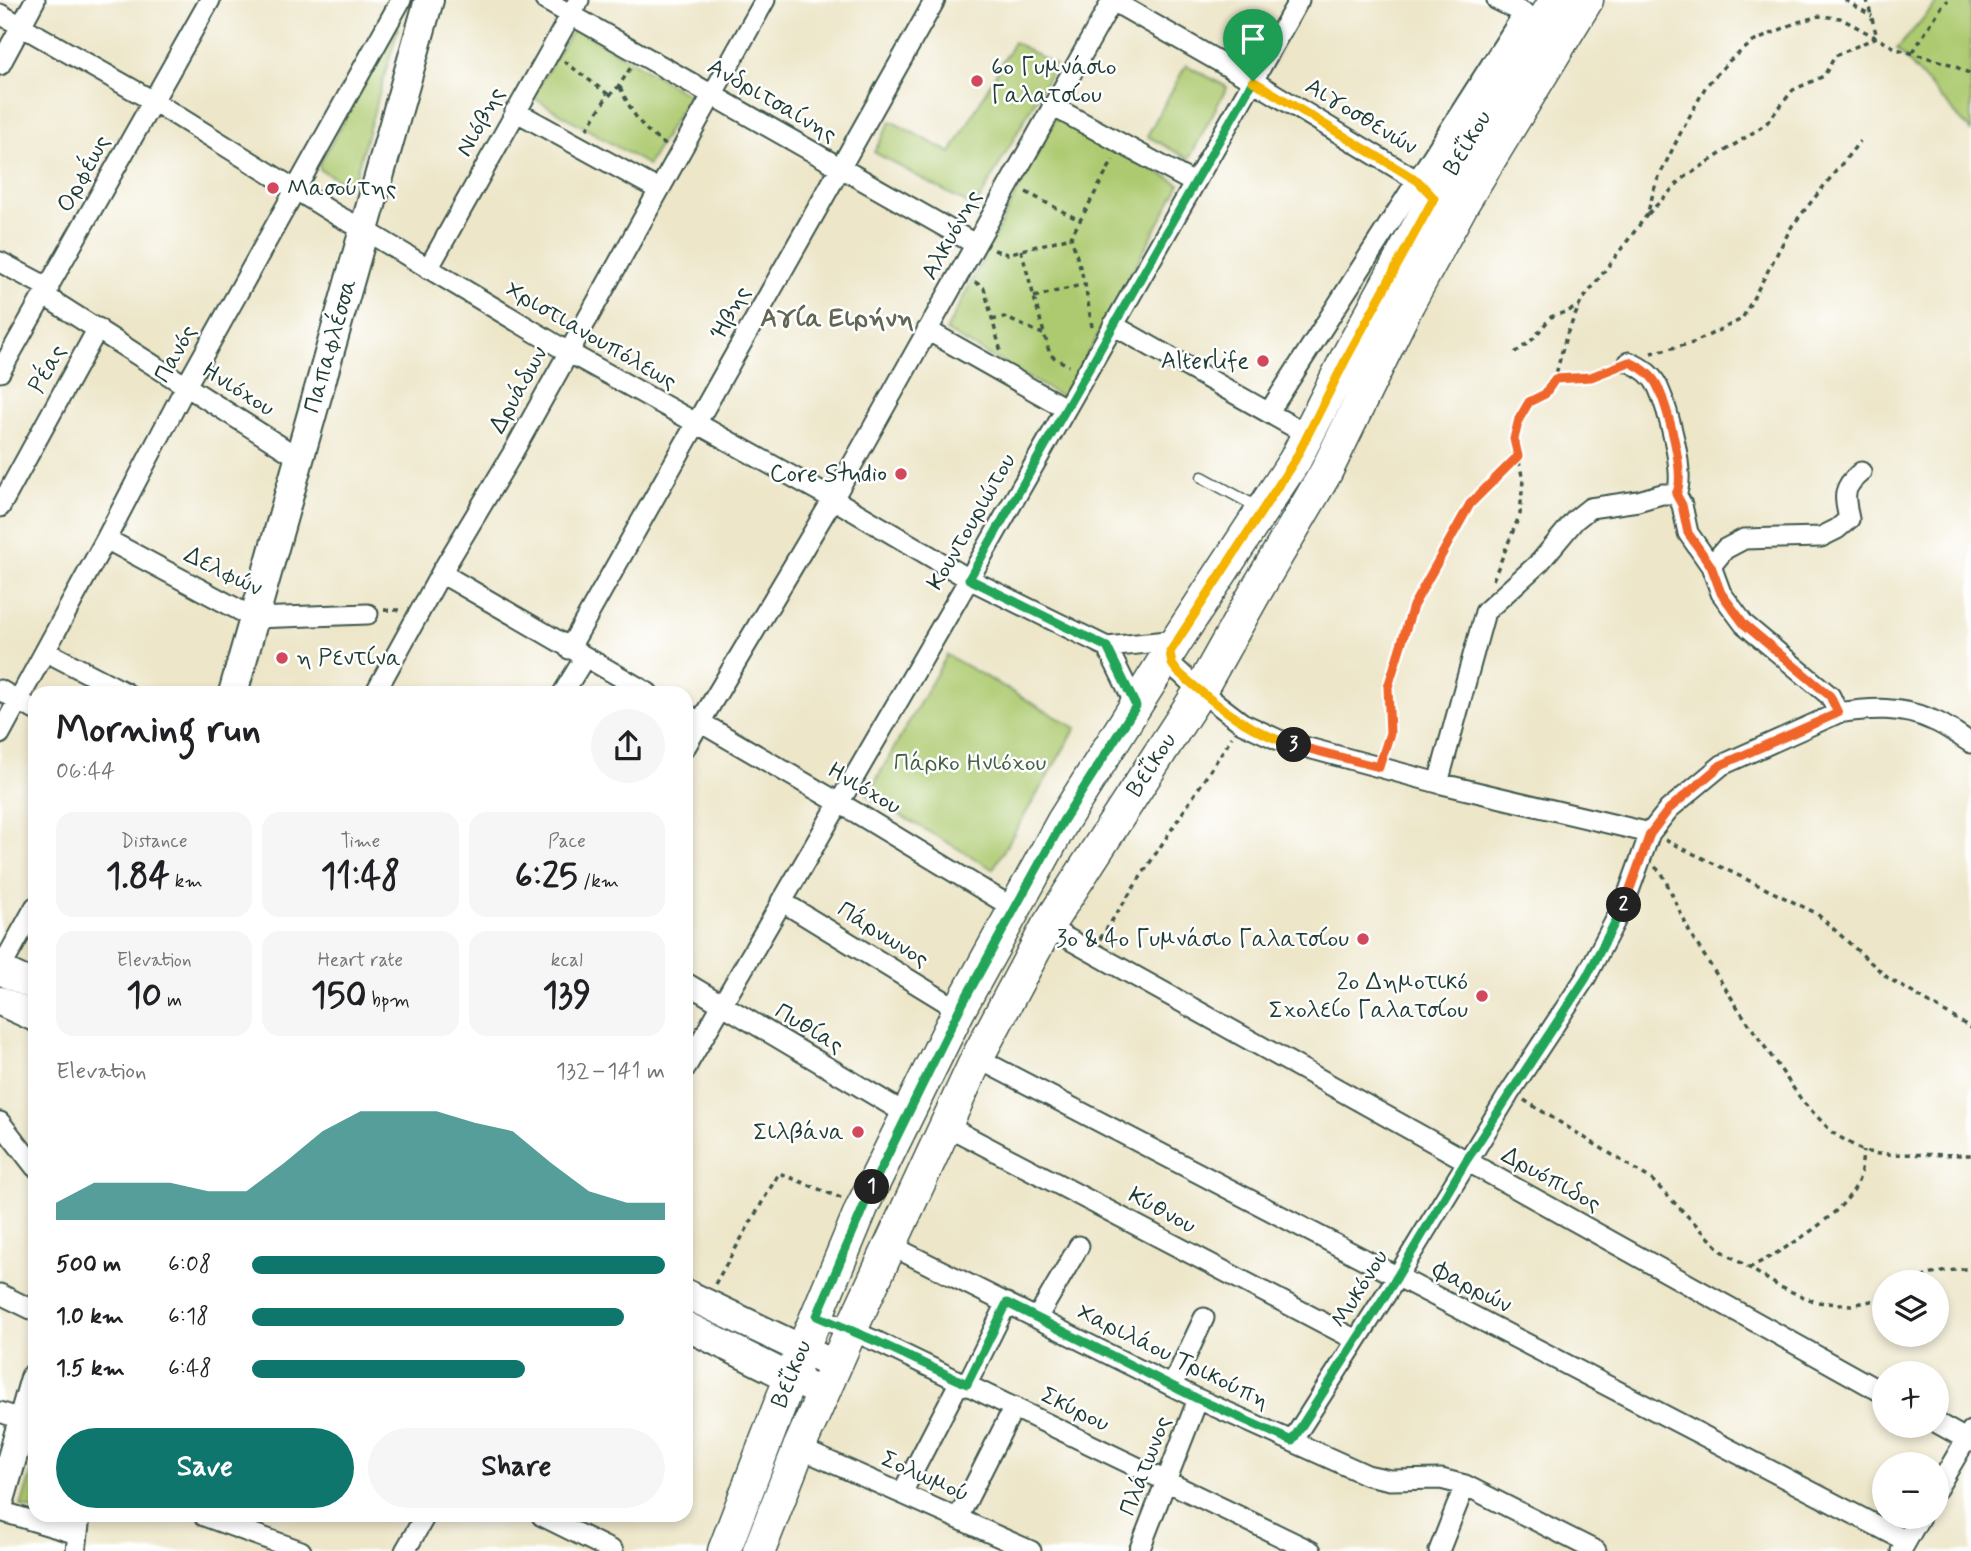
<!DOCTYPE html>
<html lang="en">
<head>
<meta charset="utf-8">
<style>
	body { margin:0; font-family:Mynerve,sans-serif; background:#f6f6f6; color:#202124; height:100vh; display:flex; flex-direction:column; font-size:26px; white-space:nowrap }
	* { box-sizing:border-box; margin:0 }
	p { font-size:23px; color:#757577 }
	.icon { flex:none; width:38px; height:38px; fill:none; stroke:currentColor; stroke-width:2; stroke-linecap:round; stroke-linejoin:round }
	.map { position:relative; flex:1; overflow:hidden }
	.side { position:absolute; left:28px; top:686px; width:665px; height:836px; display:flex; flex-direction:column; background:#fff; border-radius:21px; box-shadow:0 4px 10px #0003 }
	.side>* { flex:none }
	.tools { position:absolute; left:1872px; top:1270px; display:grid; gap:14px }
	.tools a { display:grid; place-items:center; width:77px; height:77px; border-radius:50%; background:#fff; box-shadow:0 4px 10px #0003; font-size:35px }
	.pin { position:absolute; display:grid; place-items:center; width:60px; height:60px; color:#fff; margin:-72px -30px; border-radius:50% 50% 50% 0; rotate:-45deg; box-shadow:0 0 7px #0007 }
	.pin .icon { rotate:45deg }
	.km { position:absolute; width:35px; height:35px; margin:-18px; border-radius:50%; background:#222; color:#fff; font-size:19px; line-height:35px; text-align:center }
	.round { display:grid; place-items:center; flex:none; width:74px; height:74px; border-radius:37px; background:#f6f6f6 }
	.summary { display:flex; align-items:center; justify-content:space-between; height:119px; padding:0 28px }
	h1 { font-size:38px; font-weight:800; line-height:52px }
	.figures { display:grid; grid-template-columns:repeat(3,1fr); gap:10px; height:119px; padding:7px 28px }
	.figures div { display:grid; align-content:center; border-radius:18px; background:#f6f6f6; text-align:center }
	.figures b { font-size:35px; font-weight:800 }
	.figures small { font-size:19px; font-weight:400 }
	.figures p { font-size:19px }
	.chart { height:196px; padding:14px 28px }
	.chart p { display:flex; justify-content:space-between }
	.chart svg { width:100%; height:126px; margin-top:7px; fill:#0f766e; opacity:.7 }
	.button { display:flex; gap:14px; margin-top:auto; padding:14px 28px }
	.button a { flex:1; height:80px; border-radius:42px; background:#0f766e; color:#fff; font-size:28px; font-weight:800; line-height:80px; text-align:center }
	.button a+a { background:#f6f6f6; color:#202124 }
	ul { padding:0 28px; list-style:none; font-size:23px }
	li { display:grid; grid-template-columns:112px 84px 1fr; align-items:center; height:52px }
	li i { height:18px; border-radius:9px; background:#0f766e }
	.map>svg:first-child { display:block }
</style>
</head>
<body>
<div class="map">
<svg width="1971" height="1551" viewBox="0 0 1971 1551">
	<rect width="100%" height="100%" fill="#fff"/>
	<filter id="ink" filterUnits="userSpaceOnUse"><feTurbulence type="fractalNoise" baseFrequency=".0143" numOctaves="2"/><feDisplacementMap in="SourceGraphic" scale="14" xChannelSelector="R" yChannelSelector="G"/><feConvolveMatrix kernelMatrix="1 2 1 2 8 2 1 2 1" color-interpolation-filters="sRGB"/></filter>
	<filter id="wash" filterUnits="userSpaceOnUse"><feTurbulence type="fractalNoise" baseFrequency=".00686" numOctaves="4" result="noise"/><feDisplacementMap in="SourceGraphic" scale="28" xChannelSelector="R" yChannelSelector="G"/><feGaussianBlur stdDeviation="1.57" result="paint"/><feColorMatrix in="noise" values="0 0 0 0 0 0 0 0 0 0 0 0 0 0 0 0 0 1.4 0 .05"/><feComposite in="paint" operator="in"/></filter>
	<g filter="url(#wash)">
		<rect width="100%" height="100%" fill="#ede6c9"/>
		<path fill="#adca70" stroke="#668452" stroke-width="2" d="M1939 0H1971V131L1897 49Z
			M397 25 398 29 353 184 349 185 320 170 319 165Z
			M574 27 689 95 648 165 532 97Z
			M1014 42 1055 65 975 208 874 152 891 121 951 153Z
			M1186 65 1227 87 1189 159 1147 136Z
			M1056 116 1180 184 1064 398 946 331Z
			M947 655 1076 728 993 869 867 796Z
			M35 1462V1510L21 1506Z"/>
	</g>
	<g filter="url(#ink)">
		<g fill="none" stroke-linecap="round" stroke-linejoin="round">
			<defs>
				<path id="lane" d="M1202 477 1259 508"/>
				<path id="street" d="M545 0 975 244
					M1111 0 1253 81 1418 181 1425 188
					M1497 0 1534 18
					M0 14 153 101 338 216 363 229 568 352 833 499 969 579 1107 647 1177 640
					M0 65 35 0
					M1052 106 1194 183
					M515 111 659 190
					M0 262 49 288
					M428 269 579 0
					M45 296 299 458
					M1113 325 1308 435
					M927 330 1065 408
					M1629 362C1641 367 1652 374 1658 387 1667 407 1687 476 1676 494
					M0 372 210 0
					M1269 412 1524 13
					M0 507 98 328
					M106 539 254 618 368 614
					M1711 566 1725 549 1744 539 1821 537 1837 529 1849 519C1844 495 1842 488 1861 472
					M441 573 648 693
					M1107 647 1136 706
					M569 649 935 0
					M45 651 126 693
					M1170 652 1174 667 1200 691 1242 723 1279 740 1438 783 1650 833 1669 809 1722 765 1838 713C1870 708 1902 706 1932 720 1946 725 1958 735 1971 743
					M0 690 35 710
					M375 693 441 573 511 456 765 0
					M563 693 585 657
					M686 714 860 815 1015 909
					M0 734 106 539 186 386 401 0
					M686 746 833 499 1112 1
					M1438 783 1485 612 1540 562 1575 520 1590 508 1638 501 1662 494H1676L1682 505 1688 533 1711 566 1721 593 1744 624 1830 696 1838 713
					M781 901 959 1010
					M1047 927 1885 1394
					M0 970 35 907
					M686 983 908 1115
					M977 1058 1906 1541
					M686 1067 969 579 1299 0
					M0 1122 35 1167
					M945 1125 1356 1340
					M890 1245 1198 1399 1367 1475 1390 1480 1441 1479 1465 1485 1596 1551
					M0 1294 35 1311
					M817 1316 878 1342 1311 1551
					M1037 1318 1079 1246
					M967 1384 1007 1303
					M1172 1386 1204 1318
					M0 1412 23 1420
					M1937 1423 1971 1442
					M1292 1441 1397 1277 1510 1092 1586 977 1625 902 1650 833
					M799 1448 1031 1551
					M1937 1489 1971 1431
					M902 1493 960 1381
					M0 1511 77 1534
					M204 1516 301 1551
					M542 1516 613 1551
					M958 1518 1014 1407
					M76 1551 80 1516
					M405 1551 425 1516
					M1139 1551 1198 1399
					M1439 1551 1465 1485
					M1901 1551 1920 1517"/>
				<path id="secondary" d="M233 693 429 0
					M0 970 35 986
					M0 1001 35 1017
					M686 1294 835 1365
					M686 1326 823 1394
					M0 1500 35 1378"/>
				<path id="primary" d="M724 1551 782 1399 862 1207 959 1010 1063 821 1177 640 1295 460 1347 357 1434 198 1556 0
					M759 1551 799 1448 851 1330 977 1058 1047 927 1200 691 1256 591 1325 474 1408 304 1463 203 1587 0"/>
			</defs>
			<use href="#lane" stroke="#3e564a" stroke-width="13"/>
			<use href="#street" stroke="#3e564a" stroke-width="23"/>
			<use href="#secondary" stroke="#3e564a" stroke-width="32"/>
			<use href="#primary" stroke="#3e564a" stroke-width="35"/>
			<path stroke="#3e564a" stroke-width="3.5" stroke-dasharray="5 5" stroke-linecap="butt" d="M1845 0 1872 16
				M1913 52 1942 6 1948 0
				M564 61 609 95
				M620 87C631 111 642 131 666 145
				M587 129 605 100 619 86 631 67
				M1026 192 1079 220
				M1648 214 1681 180 1766 124 1793 90 1824 76 1835 56 1877 37 1867 0
				M994 250 1007 254 1071 237
				M1021 250 1050 355 1069 366
				M975 282 984 288 1001 352
				M1034 297 1085 284
				M992 320 1004 317 1045 335
				M1092 327 1085 284 1071 237 1113 160
				M1515 353 1533 339 1551 317 1579 307
				M1651 353 1693 343 1742 319 1792 226 1860 141
				M1555 378 1591 377 1614 368
				M1493 580 1520 514 1523 480 1514 439 1519 419 1529 402 1545 394 1555 378 1566 336 1581 302 1647 215 1656 183 1680 134 1706 86 1729 61 1753 42 1795 23 1819 16 1840 18 1897 49 1950 64 1971 74
				M384 610H401
				M1384 750 1390 733 1388 686 1413 606 1470 504 1518 456
				M1665 840 1816 913 1888 978 1971 1028
				M1655 867 1662 873 1691 935 1738 1008 1803 1102 1833 1133 1863 1151 1878 1154 1971 1155
				M1100 939 1232 737
				M1524 1100 1651 1179 1722 1251 1780 1287 1816 1302 1852 1305 1885 1298
				M1749 1268C1782 1251 1846 1215 1859 1179 1862 1170 1862 1160 1863 1151
				M1913 1283C1929 1271 1952 1271 1971 1268
				M715 1284 779 1173 841 1198"/>
			<use href="#lane" stroke="#fff" stroke-width="10"/>
			<use href="#street" stroke="#fff" stroke-width="19"/>
			<use href="#secondary" stroke="#fff" stroke-width="28"/>
			<use href="#primary" stroke="#fff" stroke-width="32"/>
		</g>
	</g>
	<g fill="none" stroke-linecap="round" stroke-linejoin="round" filter="url(#ink)">
		<defs>
			<path id="split-1" d="M872 1187 959 1010 1063 821 1136 706 1107 647 969 579 1253 81"/>
			<path id="split-2" d="M872 1187 817 1316 878 1342 967 1384 1007 1303 1198 1399 1292 1441 1397 1277 1466 1161 1586 978 1624 905"/>
			<path id="split-3" d="M1294 745 1379 767 1390 733 1388 687 1413 606 1470 504 1518 456 1514 439 1519 419 1529 402 1545 394 1555 379 1591 377 1629 362C1641 367 1652 374 1658 387 1667 407 1687 476 1676 494L1682 505 1688 533 1711 566 1721 593 1744 624 1830 696 1838 713 1721 765 1669 809 1650 834 1624 905"/>
			<path id="split-4" d="M1253 81 1418 181 1434 198 1347 357 1295 460 1170 652 1172 664 1177 671C1212 702 1248 732 1294 745"/>
		</defs>
		<use href="#split-1" stroke="#fff" stroke-width="14"/>
		<use href="#split-2" stroke="#fff" stroke-width="14"/>
		<use href="#split-3" stroke="#fff" stroke-width="14"/>
		<use href="#split-4" stroke="#fff" stroke-width="14"/>
		<use href="#split-1" stroke="#22a559" stroke-width="9"/>
		<use href="#split-2" stroke="#22a559" stroke-width="9"/>
		<use href="#split-3" stroke="#f0652b" stroke-width="9"/>
		<use href="#split-4" stroke="#f5b400" stroke-width="9"/>
	</g>
	<g fill="#d1495b" stroke="#fff" stroke-width="2.5">
		<circle cx="977" cy="81" r="7"/>
		<circle cx="273" cy="188" r="7"/>
		<circle cx="1263" cy="361" r="7"/>
		<circle cx="901" cy="474" r="7"/>
		<circle cx="282" cy="658" r="7"/>
		<circle cx="1363" cy="939" r="7"/>
		<circle cx="1482" cy="996" r="7"/>
		<circle cx="858" cy="1132" r="7"/>
	</g>
	<g text-anchor="middle" dominant-baseline="central" stroke-width="5" stroke-linejoin="round" paint-order="stroke">
		<g font-size="24" fill="#1f3d34" stroke="#fff" text-anchor="end">
			<text x="991" y="67" text-anchor="start">6ο Γυμνάσιο<tspan x="991" dy="28">Γαλατσίου</tspan></text>
			<text x="287" y="188" text-anchor="start">Μασούτης</text>
			<text x="1249" y="361">Alterlife</text>
			<text x="887" y="474">Core Studio</text>
			<text x="296" y="658" text-anchor="start">η Ρεντίνα</text>
			<text x="1349" y="939">3ο &amp; 4ο Γυμνάσιο Γαλατσίου</text>
			<text x="1468" y="982">2ο Δημοτικό<tspan x="1468" dy="28">Σχολείο Γαλατσίου</tspan></text>
			<text x="844" y="1132">Σιλβάνα</text>
		</g>
		<g font-size="24" fill="#1f3d34" stroke="#fff">
			<text transform="translate(772 101) rotate(30)">Ανδριτσαίνης</text>
			<text transform="translate(1361 117) rotate(31)">Αιγοσθενών</text>
			<text transform="translate(481 122) rotate(-61)">Νιόβης</text>
			<text transform="translate(1468 143) rotate(-59)">Βεΐκου</text>
			<text transform="translate(84 174) rotate(-61)">Ορφέως</text>
			<text transform="translate(952 235) rotate(-61)">Αλκυόνης</text>
			<text transform="translate(731 313) rotate(-61)">Ήβης</text>
			<text transform="translate(591 336) rotate(30)">Χριστιανουπόλεως</text>
			<text transform="translate(331 346) rotate(-74)">Παπαφλέσσα</text>
			<text transform="translate(176 354) rotate(-61)">Πανός</text>
			<text transform="translate(48 369) rotate(-61)">Ρέας</text>
			<text transform="translate(238 390) rotate(32)">Ηνιόχου</text>
			<text transform="translate(519 390) rotate(-61)">Δρυάδων</text>
			<text transform="translate(972 522) rotate(-60)">Κουντουριώτου</text>
			<text transform="translate(223 572) rotate(26)">Δελφών</text>
			<text transform="translate(1152 765) rotate(-57)">Βεΐκου</text>
			<text transform="translate(864 789) rotate(30)">Ηνιόχου</text>
			<text transform="translate(883 935) rotate(32)">Πάρνωνος</text>
			<text transform="translate(809 1029) rotate(31)">Πυθίας</text>
			<text transform="translate(1551 1180) rotate(29)">Δρυόπιδος</text>
			<text transform="translate(1162 1211) rotate(28)">Κύθνου</text>
			<text transform="translate(1472 1288) rotate(27)">Φαρρών</text>
			<text transform="translate(1360 1289) rotate(-58)">Μυκόνου</text>
			<text transform="translate(1173 1357) rotate(26)">Χαριλάου Τρικούπη</text>
			<text transform="translate(792 1374) rotate(-68)">Βεΐκου</text>
			<text transform="translate(1075 1410) rotate(26)">Σκύρου</text>
			<text transform="translate(1146 1466) rotate(-69)">Πλάτωνος</text>
			<text transform="translate(925 1477) rotate(24)">Σολωμού</text>
		</g>
		<g font-size="24" fill="#426043" stroke="#fff">
			<text x="970" y="763">Πάρκο Ηνιόχου</text>
		</g>
		<g font-size="26" font-weight="bold" fill="#616655" stroke="#fff">
			<text x="837" y="319">Αγία Ειρήνη</text>
		</g>
	</g>
</svg>
<div class="tools">
<a><svg class="icon" aria-label="layers" viewBox="0 0 24 24"><path d="M12 4l9 5-9 5-9-5zM3 14l9 5 9-5"/></svg></a>
<a>+</a>
<a>−</a>
</div>
<div class="pin" style="left:1253px;top:81px;background:#1e9e55"><svg class="icon" aria-label="arrive" viewBox="0 0 24 24"><path d="M6 21V4h12l-3 4 3 4H6"/></svg></div>
<b class="km" style="left:872px;top:1187px">1</b>
<b class="km" style="left:1624px;top:905px">2</b>
<b class="km" style="left:1294px;top:745px">3</b>
<section class="side">
<div class="summary"><div><h1>Morning run</h1><p>06:44</p></div><a class="round"><svg class="icon" aria-label="share" viewBox="0 0 24 24"><path d="M12 15V3M7 8l5-5 5 5M5 13v7h14v-7"/></svg></a></div>
<div class="figures">
<div><p>Distance</p><b>1.84<small> km</small></b></div>
<div><p>Time</p><b>11:48</b></div>
<div><p>Pace</p><b>6:25<small> /km</small></b></div>
</div>
<div class="figures">
<div><p>Elevation</p><b>10<small> m</small></b></div>
<div><p>Heart rate</p><b>150<small> bpm</small></b></div>
<div><p>kcal</p><b>139</b></div>
</div>
<div class="chart"><p><span>Elevation</span>132–141 m</p>
<svg viewBox="0 0 160 44" preserveAspectRatio="none"><path d="M0 44V38L10 31L20 31L30 31L40 34L50 34L60 24L70 13L80 6L90 6L100 6L110 10L120 13L130 24L140 34L150 38L160 38V44z"/></svg>
</div>
<ul>
<li><b>500 m</b>6:08<i style="width:100%"></i></li>
<li><b>1.0 km</b>6:18<i style="width:90%"></i></li>
<li><b>1.5 km</b>6:48<i style="width:66%"></i></li>
</ul>
<div class="button"><a>Save</a><a>Share</a></div>
</section>
</div>
</body>
</html>
